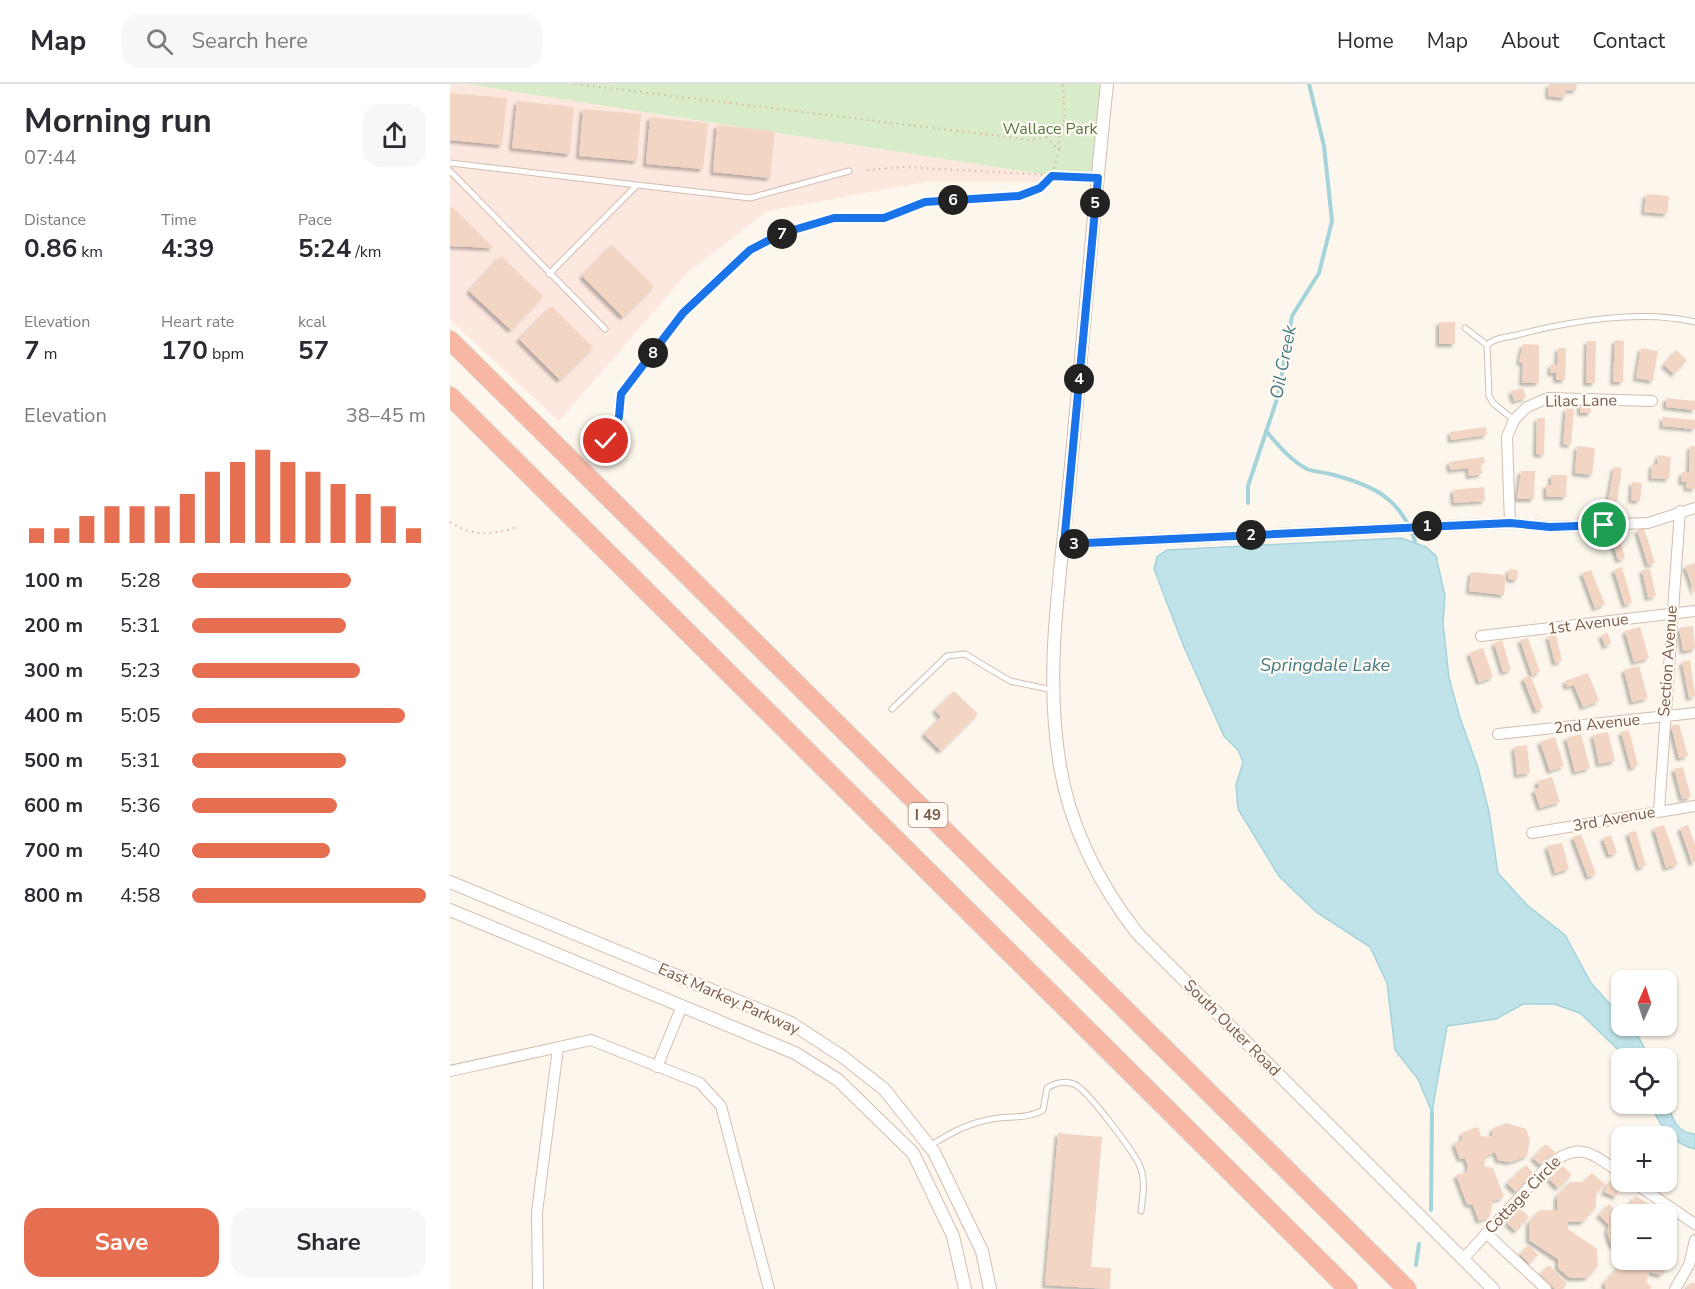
<!DOCTYPE html>
<html lang="en">
<head>
<meta charset="utf-8">
<style>
	body { margin:0; font-family:"Nunito Sans",sans-serif; background:#f7f7f7; color:#2b2b33; height:100vh; display:flex; flex-direction:column; font-size:22px; white-space:nowrap }
	* { box-sizing:border-box; margin:0 }
	p { font-size:20px; color:#7c7c81 }
	.icon { flex:none; width:33px; height:33px; fill:none; stroke:currentColor; stroke-width:2; stroke-linecap:round; stroke-linejoin:round }
	.map { position:relative; flex:1; overflow:hidden }
	.side { display:flex; flex-direction:column; background:#fff; width:450px }
	.side>* { flex:none }
	.needle { width:39px; rotate:3deg }
	.tools { position:absolute; left:1161px; top:886px; display:grid; gap:12px }
	.tools a { display:grid; place-items:center; width:66px; height:66px; border-radius:12px; background:#fff; box-shadow:0 2px 4px #0004; font-size:30px }
	.pin { position:absolute; display:grid; place-items:center; width:51px; height:51px; color:#fff; margin:-26px; border:3px solid #fff; border-radius:50%; box-shadow:0 2px 6px #0007 }
	.km { position:absolute; width:30px; height:30px; margin:-15px; border-radius:50%; background:#222; color:#fff; font-size:16px; line-height:30px; text-align:center }
	.round { display:grid; place-items:center; flex:none; width:63px; height:63px; border-radius:18px; background:#f7f7f7 }
	.overview { display:flex; align-items:center; justify-content:space-between; height:102px; padding:0 24px }
	h1 { font-size:33px; font-weight:700; line-height:45px }
	.stats { display:grid; grid-template-columns:repeat(3,1fr); gap:9px; height:102px; padding:6px 24px }
	.stats div { display:grid; align-content:center }
	.stats b { font-size:26px; font-weight:700 }
	.stats small { font-size:16px; font-weight:400 }
	.stats p { font-size:16px }
	.chart { height:168px; padding:12px 24px }
	.chart p { display:flex; justify-content:space-between }
	.chart svg { width:100%; height:108px; margin-top:6px; stroke:#e76f51; stroke-width:6 }
	.cta { display:flex; gap:12px; margin-top:auto; padding:12px 24px }
	.cta a { flex:1; height:69px; border-radius:18px; background:#e76f51; color:#fff; font-size:24px; font-weight:700; line-height:69px; text-align:center }
	.cta a+a { background:#f7f7f7; color:#2b2b33 }
	ul { padding:0 24px; list-style:none; font-size:20px }
	li { display:grid; grid-template-columns:96px 72px 1fr; align-items:center; height:45px }
	li i { height:15px; border-radius:8px; background:#e76f51 }
	header { display:flex; align-items:center; gap:36px; box-sizing:border-box; height:84px; padding:0 30px; background:#fff; border-bottom:2px solid #e1e1e2 }
	header strong { font-size:28px }
	nav { display:flex; gap:33px; margin-inline-start:auto; font-size:21px }
	.search { width:420px; height:54px; background:#f7f7f7; display:flex; align-items:center; gap:15px; box-sizing:border-box; padding:0 21px; border-radius:18px; color:#7c7c81; font-size:22px }
	main { display:flex; flex:1; min-height:0 }
	.map>svg:first-child { display:block }
</style>
</head>
<body>
<header>
<strong>Map</strong>
<div class="search"><svg class="icon" aria-label="search" viewBox="0 0 24 24"><circle cx="10" cy="10" r="6"/><path d="M15 15l6 6"/></svg>Search here</div>
<nav><a>Home</a><a>Map</a><a>About</a><a>Contact</a></nav>
</header>
<main>
<section class="side">
<div class="overview"><div><h1>Morning run</h1><p>07:44</p></div><a class="round"><svg class="icon" aria-label="share" viewBox="0 0 24 24"><path d="M12 15V3M7 8l5-5 5 5M5 13v7h14v-7"/></svg></a></div>
<div class="stats">
<div><p>Distance</p><b>0.86<small> km</small></b></div>
<div><p>Time</p><b>4:39</b></div>
<div><p>Pace</p><b>5:24<small> /km</small></b></div>
</div>
<div class="stats">
<div><p>Elevation</p><b>7<small> m</small></b></div>
<div><p>Heart rate</p><b>170<small> bpm</small></b></div>
<div><p>kcal</p><b>57</b></div>
</div>
<div class="chart"><p><span>Elevation</span>38–45 m</p>
<svg viewBox="0 0 160 44" preserveAspectRatio="none"><path d="M5 44V38M15 44V38M25 44V33M35 44V29M45 44V29M55 44V29M65 44V24M75 44V15M85 44V11M95 44V6M105 44V11M115 44V15M125 44V20M135 44V24M145 44V29M155 44V38"/></svg>
</div>
<ul>
<li><b>100 m</b>5:28<i style="width:68%"></i></li>
<li><b>200 m</b>5:31<i style="width:66%"></i></li>
<li><b>300 m</b>5:23<i style="width:72%"></i></li>
<li><b>400 m</b>5:05<i style="width:91%"></i></li>
<li><b>500 m</b>5:31<i style="width:66%"></i></li>
<li><b>600 m</b>5:36<i style="width:62%"></i></li>
<li><b>700 m</b>5:40<i style="width:59%"></i></li>
<li><b>800 m</b>4:58<i style="width:100%"></i></li>
</ul>
<div class="cta"><a>Save</a><a>Share</a></div>
</section>
<div class="map">
<svg width="1245" height="1205" viewBox="0 0 1245 1205">
	<defs>
		<filter id="shadow"><feDropShadow dx="-3" dy="3" stdDeviation="1.5" flood-color="#0004"/></filter>
	</defs>
	<rect width="100%" height="100%" fill="#fdf6ec"/>
	<path fill="#fde8e0" d="M0 0H15L642 98H476L318 127 239 187 109 337 0 236Z"/>
	<path fill="#d8ecc9" d="M15 0H650L642 98Z"/>
	<path fill="#bfe3e8" stroke="#a5d3da" stroke-width="1.5" d="M951 454 976 463 986 472 995 512 993 539 999 594 1010 634 1028 684 1039 728 1048 789 1077 821 1115 851 1141 899 1171 932 1172 942 1183 944 1201 975H1178L1130 929 1104 920H1073L1046 935 997 942 982 1028 968 995 945 966 937 899 920 863 866 828 829 792 788 725 786 701 793 678 788 666 774 652 734 563 704 485 707 473 717 466Z
		M1217 1018C1222 1033 1226 1049 1245 1050V1065C1224 1061 1208 1040 1201 1020H1216Z"/>
	<g fill="none" stroke-linecap="round" stroke-linejoin="round">
		<path stroke="#a5d3da" stroke-width="4" d="M816 347C828 361 840 376 857 385 864 388 875 388 884 391 925 402 951 415 965 457
			M798 419V402L828 312 842 232 869 189 882 137 874 62 859 0
			M981 1126 982 1028
			M966 1181 969 1160"/>
	</g>
	<path fill="#f3d5c3" filter="url(#shadow)" d="M1099 0H1127L1126 7 1116 6 1115 14 1098 12Z
		M0 9 57 14 52 61 0 56Z
		M67 17 124 23 120 70 62 64Z
		M133 25 191 30 187 77 129 72Z
		M200 33 258 39 253 85 196 80Z
		M267 41 325 47 320 94 263 88Z
		M1196 110 1219 112 1217 130 1194 128Z
		M2 123 44 164 0 162V125Z
		M162 161 204 202 173 233 132 192Z
		M51 172 93 212 61 246 19 207Z
		M102 222 143 263 110 296 69 255Z
		M989 238H1005V260H989Z
		M1165 256 1174 257 1173 298H1163Z
		M1137 257H1146L1145 299H1136Z
		M1073 260 1089 261V299H1072L1073 279 1069 278Z
		M1108 264H1116L1115 296H1106V289H1100L1101 280 1107 281Z
		M1191 264 1208 267 1203 297 1186 294Z
		M1226 266 1237 276 1224 290 1214 281Z
		M1073 304 1076 314 1064 317 1061 307Z
		M1216 314 1245 317V326L1216 323Z
		M1130 320 1141 321V329H1130Z
		M1116 324 1124 325 1121 361 1113 360Z
		M1213 333 1245 336V345L1212 342Z
		M1087 334H1095L1094 371 1086 370Z
		M1036 343 1037 351 1001 356 1000 348Z
		M1127 362 1145 364 1142 391 1125 389Z
		M1240 362H1245V405L1236 404 1237 398H1231L1232 388 1239 389Z
		M1208 371 1221 373 1219 395 1201 394 1202 380 1207 381Z
		M1034 373 1035 379 1031 380 1032 390 1019 392 1018 384 1000 386 999 378Z
		M1164 383 1172 384 1167 418 1158 417Z
		M1071 387H1085L1084 415H1067Z
		M1101 391H1117L1116 413H1096V401H1101Z
		M1182 398 1192 399 1190 417 1181 416Z
		M1034 403 1035 417 1004 419 1003 406Z
		M1194 444 1205 479 1198 481 1187 446Z
		M1168 450 1175 474 1168 476 1161 452Z
		M1245 479V510L1235 482Z
		M1172 483 1182 518 1175 521 1164 486Z
		M1059 485 1068 486 1067 496 1058 495Z
		M1200 485 1206 512 1198 514 1192 486Z
		M1141 486 1155 520 1145 524 1132 489Z
		M1021 488 1056 491 1054 511 1019 507Z
		M1243 542 1245 565 1233 567 1229 544Z
		M1190 543 1199 574 1184 578 1175 547Z
		M1158 549 1161 560 1155 562 1151 551Z
		M1106 551 1112 577 1105 579 1098 552Z
		M1078 554 1090 588 1082 591 1070 556Z
		M1052 556 1061 586 1053 588 1044 559Z
		M1033 564 1043 593 1029 598 1019 569Z
		M1240 576 1245 612 1239 614 1232 578Z
		M1189 582 1198 614 1182 618 1174 586Z
		M1138 589 1149 617 1133 623 1124 601 1117 603 1115 597Z
		M1081 592 1093 624 1086 627 1073 594Z
		M504 607 528 630 491 667 474 650 491 633 485 626Z
		M1229 640 1238 672 1229 674 1221 642Z
		M1179 646 1188 681 1181 684 1171 648Z
		M1158 648 1165 677 1149 680 1143 651Z
		M1131 650 1140 684 1125 688 1116 654Z
		M1105 653 1114 682 1100 687 1090 658Z
		M1077 661 1080 689 1067 691 1064 663Z
		M1233 683 1241 713 1232 715 1224 685Z
		M1102 693 1110 718 1090 724 1084 706 1089 704 1087 697Z
		M1214 741 1228 780 1216 784 1204 744Z
		M1238 741 1245 761V778L1242 779 1230 744Z
		M1186 747 1196 781 1189 784 1178 749Z
		M1131 750 1146 790 1138 793 1123 753Z
		M1161 751 1167 769 1159 771 1153 754Z
		M1112 759 1119 785 1105 789 1097 762Z
		M1057 1039 1076 1045 1080 1056 1077 1072 1060 1078 1048 1076 1045 1068 1036 1072 1034 1082 1043 1084 1054 1113 1043 1117 1040 1133 1029 1137 1023 1121 1017 1120 1006 1091 1017 1088 1018 1082 1015 1074 1010 1075 1004 1059 1011 1057 1013 1048 1028 1043 1031 1052 1038 1053 1042 1052 1043 1044Z
		M608 1049 652 1053 641 1183 661 1184 660 1205 595 1201Z
		M1096 1060 1105 1068 1092 1082 1083 1074Z
		M1076 1081 1084 1090 1066 1108 1057 1099Z
		M1113 1082 1122 1091 1108 1104 1099 1095Z
		M1142 1089 1155 1100 1146 1110V1123L1133 1138H1118V1145L1147 1165 1148 1182 1137 1194H1120L1108 1184V1175L1079 1156V1138L1090 1126H1107V1112L1120 1098H1134Z
		M1159 1097 1171 1102 1166 1113 1154 1108Z
		M1185 1112 1203 1122 1197 1131 1179 1123Z
		M1159 1120 1170 1130 1180 1127 1185 1131H1172V1168L1161 1160 1157 1148 1159 1141 1149 1131Z
		M1070 1124 1079 1133 1066 1147 1057 1139Z
		M1216 1131 1227 1136 1221 1147 1216 1144Z
		M1216 1160 1221 1164 1218 1176 1222 1179 1211 1191 1199 1188 1196 1198 1202 1203 1200 1205H1156L1154 1199 1174 1177 1179 1182 1188 1180 1189 1176H1216Z
		M1079 1161 1088 1171 1079 1179 1070 1170Z
		M1099 1181 1117 1200 1112 1205H1105L1090 1190Z
		M1240 1199H1245V1205H1237Z"/>
	<g fill="none" stroke-linecap="round" stroke-linejoin="round">
		<defs>
			<path id="service" d="M0 79 187 101 99 190
				M0 87 155 245
				M187 101 300 114 399 87
				M1015 244 1037 261
				M1037 261C1044 254 1057 253 1067 251 1120 237 1191 225 1245 238
				M1037 261 1039 312 1043 319 1064 336
				M442 625 497 572 515 570 560 597 603 606
				M481 1061C501 1049 518 1039 542 1035 559 1032 578 1035 593 1026L597 1004C605 999 614 996 624 1000 638 1006 681 1065 689 1080 696 1095 693 1111 691 1127"/>
			<path id="minor" d="M1060 439 1057 353 1064 336 1077 323 1098 314 1202 317
				M614 460 1060 439 1100 443 1198 439 1245 424
				M1031 552 1245 527
				M1048 650 1245 629
				M1209 727 1230 427
				M1082 749 1245 722
				M207 983 232 922
				M0 987 141 956 250 999 271 1022 319 1205
				M1183 1098 1245 1140
				M1036 1149 1096 1205
				M1013 1175 1099 1081C1131 1056 1142 1070 1172 1090
				M88 1205 87 1128 108 964
				M1225 1205 1239 1181 1245 1156"/>
			<path id="tertiary" d="M657 0C643 134 632 268 619 402 610 496 594 588 610 682 620 743 650 801 687 849L1043 1205
				M0 798 341 939 393 973 434 1005 484 1068 532 1167 540 1205
				M0 826 345 969 388 996 463 1069 503 1152 515 1205"/>
			<path id="motorway" d="M0 256 957 1205
				M0 312 898 1205"/>
		</defs>
		<use href="#service" stroke="#d1beb0" stroke-width="7"/>
		<use href="#minor" stroke="#d1beb0" stroke-width="12"/>
		<use href="#tertiary" stroke="#d1beb0" stroke-width="14"/>
		<use href="#motorway" stroke="#dad1cd" stroke-width="20"/>
		<path stroke="#d9b8a5" stroke-width="2" stroke-dasharray="1.5 4.5" stroke-linecap="butt" d="M125 0 581 56 596 53 615 36 613 0
			M596 53 609 66 602 91 635 93
			M609 65V52L614 39
			M417 86 452 83 602 91
			M157 357 169 333 171 310 233 229 300 166 333 149 384 134H434L475 118 569 112 590 104 602 91
			M0 438C22 453 43 451 67 443"/>
		<use href="#service" stroke="#fff" stroke-width="5"/>
		<use href="#minor" stroke="#fff" stroke-width="10"/>
		<use href="#tertiary" stroke="#fff" stroke-width="12"/>
		<use href="#motorway" stroke="#f7b7a3" stroke-width="18"/>
	</g>
	<g fill="none" stroke-linecap="round" stroke-linejoin="round">
		<defs>
			<path id="route" d="M156 357 169 333 171 310 233 229 300 166 333 149 384 134H434L475 118 569 112 590 104 602 92 648 94 614 460 1060 439 1100 443 1154 441"/>
		</defs>
		<use href="#route" stroke="#fff" stroke-width="12"/>
		<use href="#route" stroke="#1a73e8" stroke-width="8"/>
	</g>
	<g text-anchor="middle" dominant-baseline="central" stroke-width="4.5" stroke-linejoin="round" paint-order="stroke">
		<rect fill="#fffaf3" stroke="#a28b7f" stroke-width="1.5" x="458.5" y="719" width="39" height="24" rx="4.5"/>
		<g font-size="15" font-weight="bold" fill="#7a5c4d">
			<text x="478" y="731">I 49</text>
		</g>
		<g font-size="16" fill="#537a41" stroke="#fffaf3">
			<text x="600" y="45">Wallace Park</text>
		</g>
		<g font-size="16" fill="#7a5c4d" stroke="#fffaf3">
			<text transform="translate(1131 317) rotate(-1)">Lilac Lane</text>
			<text transform="translate(1138 540) rotate(-7)">1st Avenue</text>
			<text transform="translate(1218 577) rotate(-86)">Section Avenue</text>
			<text transform="translate(1147 640) rotate(-6)">2nd Avenue</text>
			<text transform="translate(1164 735) rotate(-10)">3rd Avenue</text>
			<text transform="translate(279 915) rotate(24)">East Markey Parkway</text>
			<text transform="translate(782 944) rotate(45)">South Outer Road</text>
			<text transform="translate(1073 1111) rotate(-46)">Cottage Circle</text>
		</g>
		<g font-size="18" font-style="italic" fill="#437c86" stroke="#fffaf3">
			<text transform="translate(833 278) rotate(-79)">Oil Creek</text>
			<text x="875" y="581">Springdale Lake</text>
		</g>
	</g>
</svg>
<div class="tools">
<a><svg class="needle" viewBox="-14 -14 28 28"><path d="M0-13l5 13h-10z" fill="#e53935"/><path d="M0 13l5-13h-10z" fill="#7c7c81"/></svg></a>
<a><svg class="icon" aria-label="locate" viewBox="0 0 24 24"><circle cx="12" cy="12" r="6"/><path d="M12 2v4M12 18v4M2 12h4M18 12h4"/></svg></a>
<a>+</a>
<a>−</a>
</div>
<div class="pin" style="left:1154px;top:441px;background:#1e9e55"><svg class="icon" aria-label="arrive" viewBox="0 0 24 24"><path d="M6 21V4h12l-3 4 3 4H6"/></svg></div>
<div class="pin" style="left:156px;top:357px;background:#d93025"><svg class="icon" aria-label="check" viewBox="0 0 24 24"><path d="M5 12l5 5 9-10"/></svg></div>
<b class="km" style="left:977px;top:442px">1</b>
<b class="km" style="left:801px;top:451px">2</b>
<b class="km" style="left:624px;top:460px">3</b>
<b class="km" style="left:629px;top:295px">4</b>
<b class="km" style="left:645px;top:119px">5</b>
<b class="km" style="left:503px;top:116px">6</b>
<b class="km" style="left:332px;top:150px">7</b>
<b class="km" style="left:203px;top:269px">8</b>
</div>
</main>
</body>
</html>
